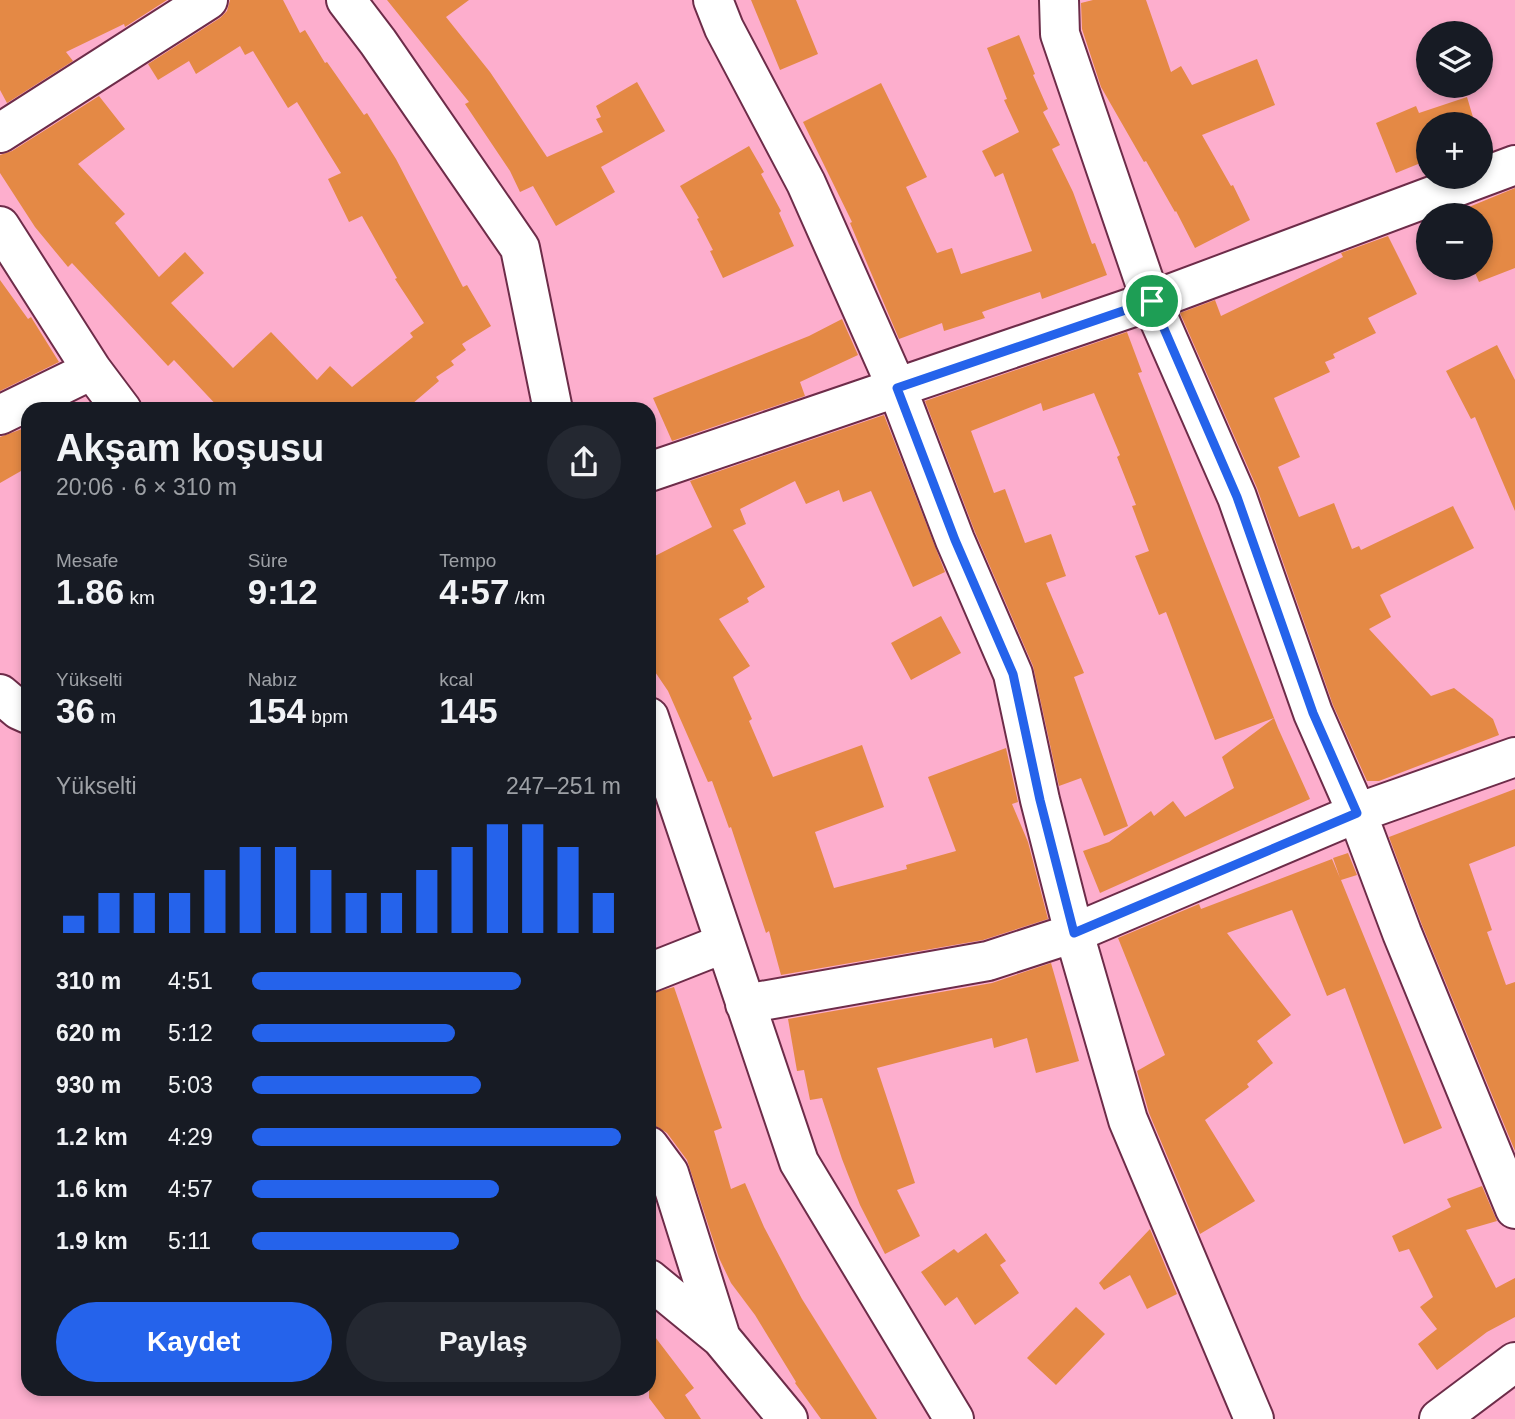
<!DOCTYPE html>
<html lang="tr">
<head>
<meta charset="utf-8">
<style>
	body { margin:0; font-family:Helvetica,sans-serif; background:#242831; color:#f1f3f6; height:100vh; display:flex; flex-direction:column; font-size:26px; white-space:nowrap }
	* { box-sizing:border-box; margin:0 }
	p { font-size:23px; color:#9ea1a6 }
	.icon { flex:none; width:38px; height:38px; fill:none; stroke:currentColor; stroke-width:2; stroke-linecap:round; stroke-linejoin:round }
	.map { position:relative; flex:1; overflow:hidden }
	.side { position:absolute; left:21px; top:402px; width:635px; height:994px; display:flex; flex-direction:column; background:#171b24; border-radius:21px; box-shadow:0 4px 10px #0003 }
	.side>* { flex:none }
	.fabs { position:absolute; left:1416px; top:21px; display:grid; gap:14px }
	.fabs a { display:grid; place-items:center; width:77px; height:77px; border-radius:50%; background:#171b24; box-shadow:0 4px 10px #0003; font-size:35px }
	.pin { position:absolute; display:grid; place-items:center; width:60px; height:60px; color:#fff; margin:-30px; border:4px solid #fff; border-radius:50%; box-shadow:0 2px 7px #0007 }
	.round { display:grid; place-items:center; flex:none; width:74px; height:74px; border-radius:37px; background:#242831 }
	.head { display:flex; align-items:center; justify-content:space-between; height:119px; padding:0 35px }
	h1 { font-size:38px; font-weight:800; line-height:52px }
	.stats { display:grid; grid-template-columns:repeat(3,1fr); gap:10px; height:119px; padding:7px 35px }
	.stats div { display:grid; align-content:center }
	.stats b { font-size:35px; font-weight:800 }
	.stats small { font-size:19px; font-weight:400 }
	.stats p { font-size:19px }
	.chart { height:196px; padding:14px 35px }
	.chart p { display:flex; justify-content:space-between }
	.chart svg { width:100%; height:126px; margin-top:7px; stroke:#2563eb; stroke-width:6 }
	.button { display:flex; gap:14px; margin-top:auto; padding:14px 35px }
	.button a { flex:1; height:80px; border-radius:42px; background:#2563eb; color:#fff; font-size:28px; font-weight:800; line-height:80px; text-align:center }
	.button a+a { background:#242831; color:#f1f3f6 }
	ul { padding:0 35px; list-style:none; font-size:23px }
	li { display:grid; grid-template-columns:112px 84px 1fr; align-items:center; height:52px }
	li i { height:18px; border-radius:9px; background:#2563eb }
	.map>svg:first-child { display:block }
</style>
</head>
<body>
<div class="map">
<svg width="1515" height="1419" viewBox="0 0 1515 1419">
	<rect width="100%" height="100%" fill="#fdaecd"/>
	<path fill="#e48945" d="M0 0H167L125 27 124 24 66 52 73 61 7 103 0 90Z
		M230 0H283L300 33 305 30 325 63 327 62 364 115 367 113 396 159 463 287 467 285 491 326 462 344 466 350 451 361 454 365 436 377 439 381 405 410H221L174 360 168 366 72 263 68 267 35 227 0 173V155L12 151 99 96 125 129 78 164 125 214 115 223 159 277 185 252 204 273 171 303 233 368 271 332 317 380 330 366 352 387 413 337 410 333 424 323 395 279 397 278 362 216 349 222 328 179 341 173 297 102 288 108 253 51 245 55 240 46 196 74 189 61 158 80 148 64 220 18 227 11Z
		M387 0H469L446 17 490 72 547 157 603 132 596 119 601 117 596 106 637 82 665 131 601 167 615 192 556 226 533 186 520 192 510 171 465 104 469 102Z
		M751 0H796L818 54 780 70Z
		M1093 0H1146L1171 72 1181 66 1192 85 1257 59 1275 105 1202 135 1231 186 1233 185 1250 220 1195 248 1176 211 1175 212 1146 161 1144 162 1101 87 1082 29 1081 3Z
		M1019 35 1035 74 1033 75 1048 109 1043 112 1060 145 1052 149 1073 192 1092 244 1095 243 1107 275 1042 299 1040 292 982 312 985 318 944 331 942 323 899 339 850 223 852 222 803 122 881 83 927 177 906 187 937 253 952 248 961 274 1032 251 1003 173 995 177 982 151 1019 132 1004 100 1007 99 987 48Z
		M1467 97 1475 124H1428V160L1396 173 1376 123 1416 106 1419 113Z
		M749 146 764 172 761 174 781 211 779 213 794 246 723 278 710 251 713 250 697 219 699 218 680 186Z
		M1515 188V268L1479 282 1473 268H1480V215L1452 214Z
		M1388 236 1417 294 1368 318 1376 333 1333 354 1335 358 1325 362 1330 372 1274 398 1300 457 1278 467 1299 517 1334 503 1352 549 1359 546 1361 550 1453 506 1474 548 1380 595 1391 617 1369 629 1431 696 1454 688 1493 719 1499 735 1379 781H1367L1333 705 1257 488 1180 313 1215 300 1221 316 1343 257 1341 253Z
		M0 280 28 319 31 317 59 362 0 391Z
		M842 319 858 355 800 382 805 396 672 441 653 398 809 336Z
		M1127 332 1142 372 1138 373 1200 531 1278 728 1310 799 1100 893 1083 851 1109 842 1151 811 1154 816 1173 801 1185 817 1234 788 1222 757 1274 718 1215 740 1166 612 1159 615 1135 556 1149 551 1132 506 1136 505 1117 457 1120 455 1094 393 1043 411 1041 403 971 431 994 493 1005 489 1025 543 1051 534 1066 576 1046 583 1084 673 1074 677 1128 826 1104 836 1081 778 1059 786 1033 666 975 532 925 401Z
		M1497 345 1515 380V511L1475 417 1471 419 1446 371Z
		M884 415 945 572 913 587 871 491 843 502 839 490 806 504 795 481 740 509 746 524 733 530 765 587 747 598 749 602 719 619 750 666 733 677 752 719 749 721 773 777 862 745 884 807 815 832 834 888 907 869 906 865 956 851 928 777 1006 748 1018 802 1012 804 1028 842 1048 919 983 940 781 975 769 931 766 933 731 827 729 828 712 781 708 782 668 691 649 663V559L712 527 690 481Z
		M22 429 28 439V467L0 483V437Z
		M941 616 961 653 911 680 891 643Z
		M1515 789V846L1469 864 1492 930 1487 932 1506 985 1515 982V1151L1422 925 1389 837Z
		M1348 853 1357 875 1341 880 1442 1128 1404 1144 1345 988 1327 996 1292 910 1227 933 1291 1015 1257 1041 1273 1063 1247 1084 1249 1087 1205 1120 1255 1201 1200 1234 1149 1113 1137 1071 1165 1055 1118 938 1199 904 1201 909 1332 859 1340 878 1333 858Z
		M1051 963 1079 1061 1036 1073 1027 1038 994 1048 992 1038 877 1068 915 1183 897 1190 920 1236 885 1254 860 1205 842 1159 822 1098 810 1100 804 1070 797 1071 788 1019 992 983Z
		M674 987 722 1128 714 1131 731 1189 745 1183 764 1227 802 1299 877 1419H821L795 1383 796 1382 755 1315 731 1283 719 1258 687 1160 667 1133 654 1125 649 1106V994Z
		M1482 1186 1497 1221 1466 1230 1496 1288 1515 1278V1317L1487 1332 1437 1370 1418 1344 1437 1329 1420 1307 1433 1297 1409 1249 1399 1252 1392 1236 1451 1207 1447 1199Z
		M1150 1229 1177 1294 1147 1309 1130 1275 1104 1290 1099 1283Z
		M986 1233 1006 1261 1000 1265 1019 1293 975 1325 957 1297 945 1306 921 1272 954 1249 958 1253Z
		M1076 1307 1105 1334 1056 1385 1027 1358Z
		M649 1329 694 1388 685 1395 701 1419H665L649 1398Z"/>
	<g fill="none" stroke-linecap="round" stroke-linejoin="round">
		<defs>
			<path id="minor" d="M346 0 378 42 520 248 553 410
				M713 0 724 28 806 183 897 388 955 540 1013 674 1040 800 1074 933 1128 1120 1254 1419
				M1059 0 1060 34 1151 301 1237 497 1313 713 1357 813 1402 933 1515 1209
				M0 133 208 0
				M0 226 92 370 122 410
				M0 415 92 370
				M649 472 1151 301 1515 165
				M0 694 19 710 28 714
				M649 717 799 1162 954 1419
				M649 973 725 943
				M745 1004 988 961 1074 933 1357 813 1515 757
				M649 1146 669 1173 721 1338
				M649 1279 721 1338 788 1419
				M1439 1419 1515 1362"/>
		</defs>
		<use href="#minor" stroke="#6d2c49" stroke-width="42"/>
		<use href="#minor" stroke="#fff" stroke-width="38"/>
	</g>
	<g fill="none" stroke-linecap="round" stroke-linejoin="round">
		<defs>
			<path id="route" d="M1152 301 1237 497 1313 713 1357 813 1074 933 1040 800 1013 674 955 540 897 388Z"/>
		</defs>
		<use href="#route" stroke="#fff" stroke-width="14"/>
		<use href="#route" stroke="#2563eb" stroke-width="9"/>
	</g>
</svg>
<div class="fabs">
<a><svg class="icon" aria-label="layers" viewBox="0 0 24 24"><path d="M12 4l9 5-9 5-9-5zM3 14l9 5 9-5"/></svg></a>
<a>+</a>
<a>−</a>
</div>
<div class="pin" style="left:1152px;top:301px;background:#1e9e55"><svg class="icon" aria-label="arrive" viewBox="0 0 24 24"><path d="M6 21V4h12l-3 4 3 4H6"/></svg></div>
<section class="side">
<div class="head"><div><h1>Akşam koşusu</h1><p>20:06 · 6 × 310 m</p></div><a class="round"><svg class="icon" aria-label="share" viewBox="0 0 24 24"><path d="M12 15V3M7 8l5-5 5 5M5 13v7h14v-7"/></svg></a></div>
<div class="stats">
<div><p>Mesafe</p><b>1.86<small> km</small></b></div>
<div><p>Süre</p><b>9:12</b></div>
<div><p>Tempo</p><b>4:57<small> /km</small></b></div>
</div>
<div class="stats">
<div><p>Yükselti</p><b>36<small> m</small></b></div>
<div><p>Nabız</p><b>154<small> bpm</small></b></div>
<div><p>kcal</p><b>145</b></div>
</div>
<div class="chart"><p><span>Yükselti</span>247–251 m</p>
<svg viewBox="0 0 160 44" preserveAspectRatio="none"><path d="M5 44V38M15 44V30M25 44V30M35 44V30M45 44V22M55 44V14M65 44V14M75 44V22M85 44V30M95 44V30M105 44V22M115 44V14M125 44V6M135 44V6M145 44V14M155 44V30"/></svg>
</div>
<ul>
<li><b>310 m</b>4:51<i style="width:73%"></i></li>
<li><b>620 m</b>5:12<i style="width:55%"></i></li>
<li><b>930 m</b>5:03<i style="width:62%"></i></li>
<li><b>1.2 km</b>4:29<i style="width:100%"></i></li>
<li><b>1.6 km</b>4:57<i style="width:67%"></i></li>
<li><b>1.9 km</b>5:11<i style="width:56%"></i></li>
</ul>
<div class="button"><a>Kaydet</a><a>Paylaş</a></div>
</section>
</div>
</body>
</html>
